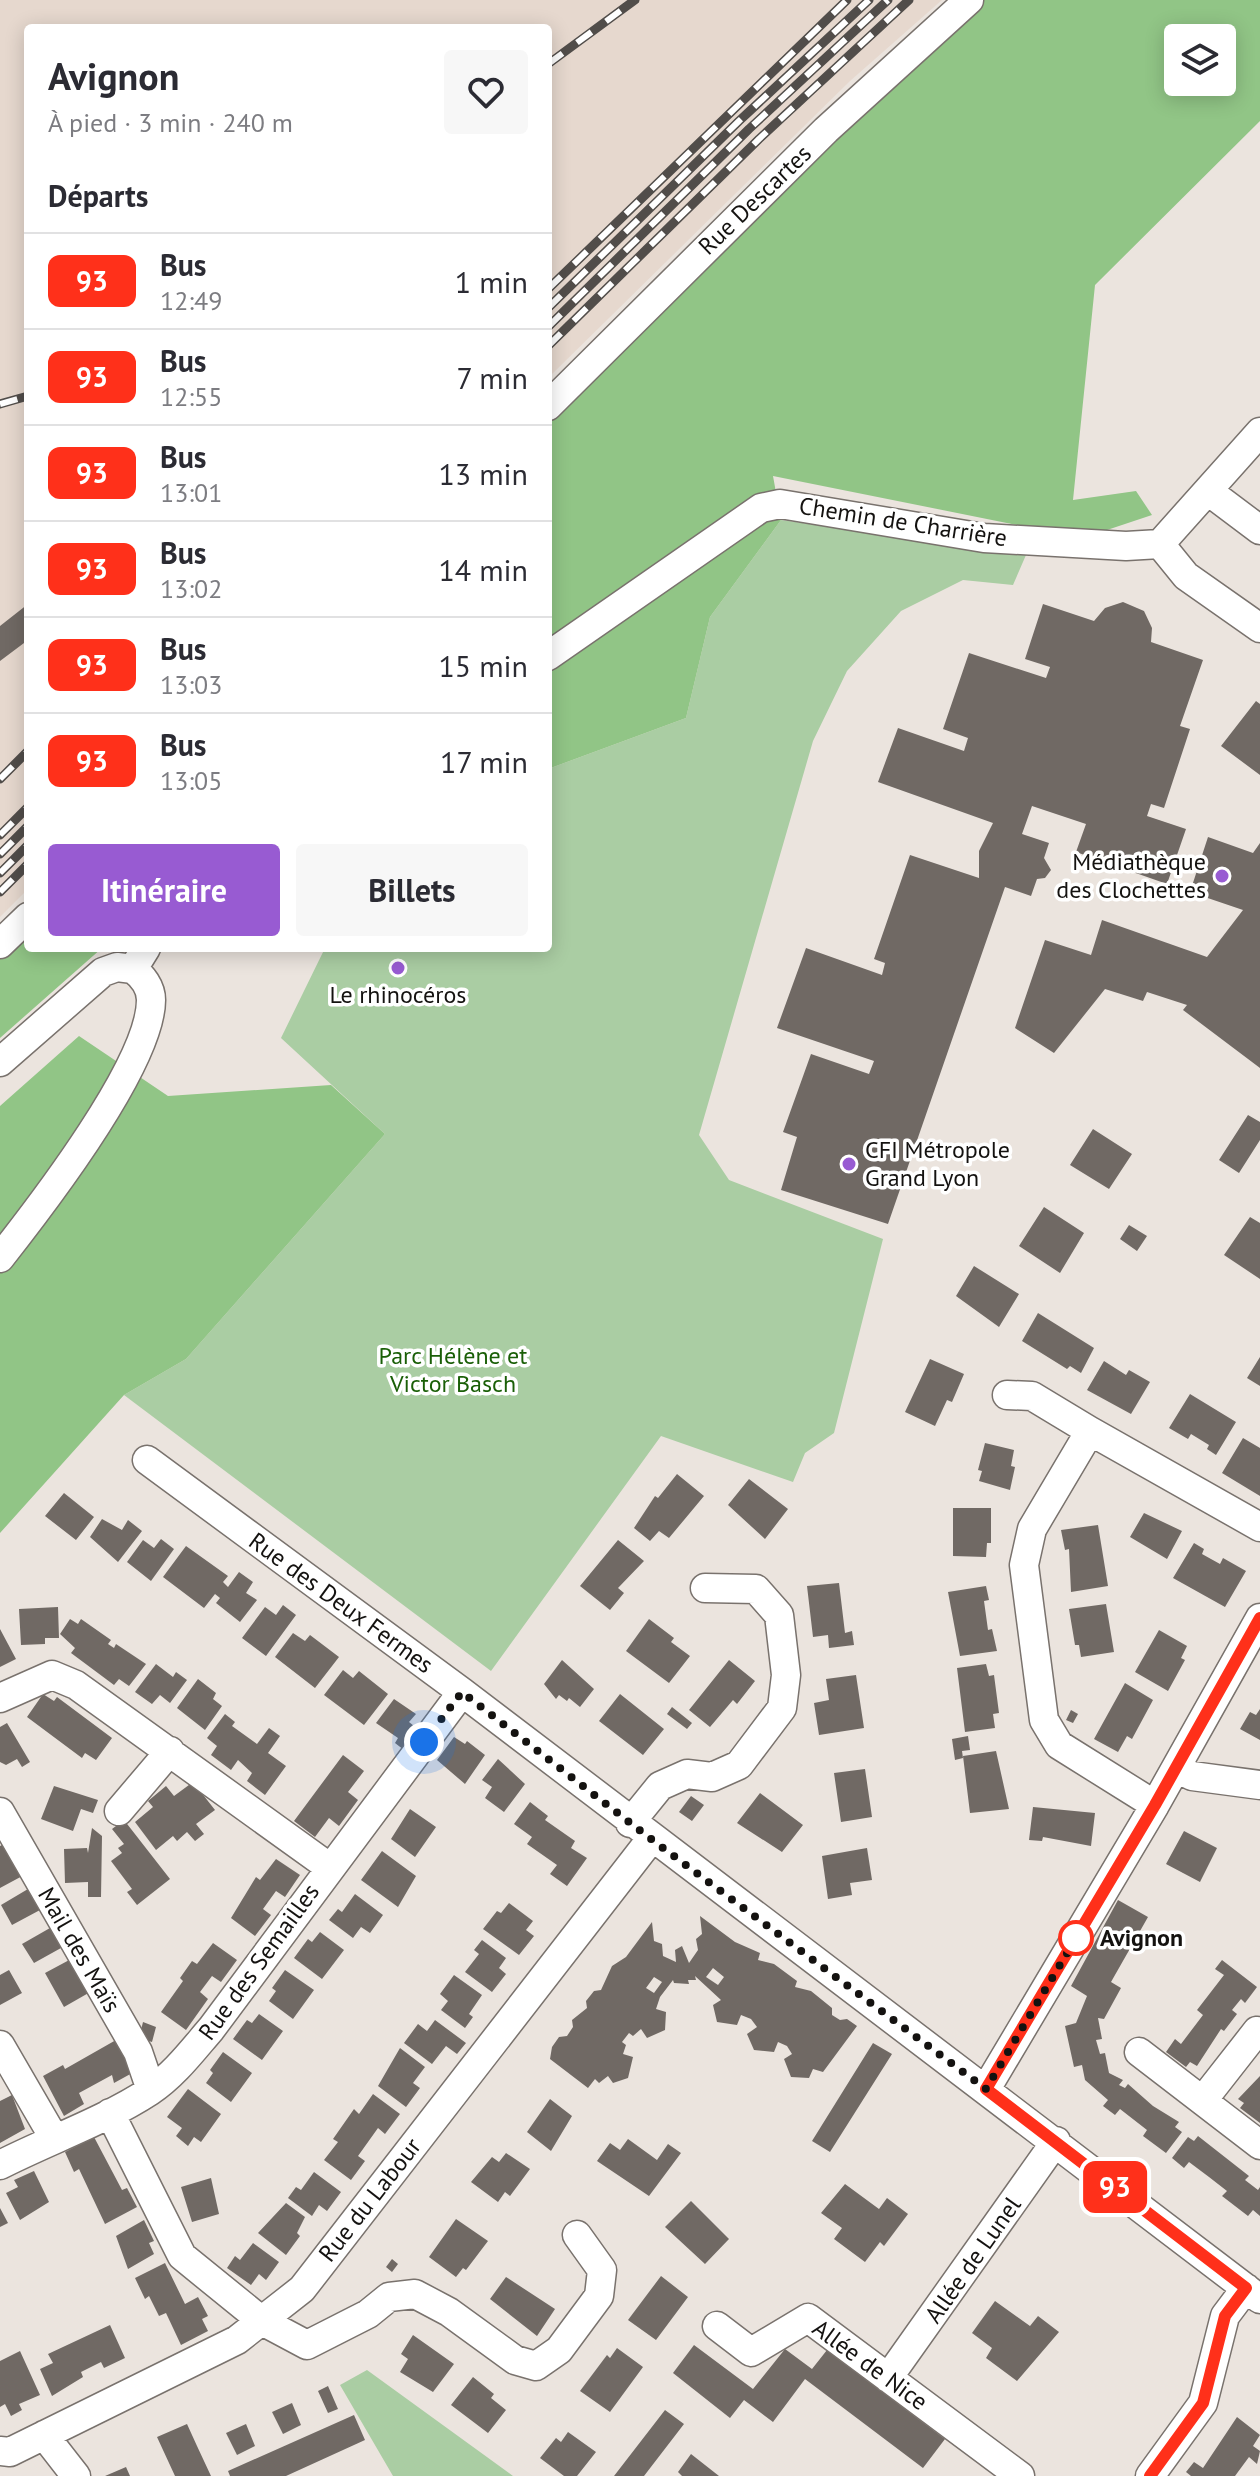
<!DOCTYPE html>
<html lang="fr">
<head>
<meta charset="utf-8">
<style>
	body { margin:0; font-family:"PT Sans",sans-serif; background:#f7f7f7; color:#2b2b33; height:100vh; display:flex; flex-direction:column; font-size:30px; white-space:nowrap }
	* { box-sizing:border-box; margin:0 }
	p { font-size:26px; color:#7c7c81 }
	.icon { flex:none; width:44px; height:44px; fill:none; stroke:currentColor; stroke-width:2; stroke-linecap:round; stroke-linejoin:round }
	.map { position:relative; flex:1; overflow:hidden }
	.details { position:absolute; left:24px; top:24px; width:528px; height:928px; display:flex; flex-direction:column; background:#fff; border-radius:8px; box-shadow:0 4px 20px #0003 }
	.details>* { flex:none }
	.badge { padding:0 16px; border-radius:12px; font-size:28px; line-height:52px }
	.controls { position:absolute; left:1164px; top:24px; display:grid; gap:16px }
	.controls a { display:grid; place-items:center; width:72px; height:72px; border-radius:8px; background:#fff; box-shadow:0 4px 20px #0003; font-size:40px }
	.you { position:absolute; width:40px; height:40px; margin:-20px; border:6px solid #fff; border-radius:50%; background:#1a73e8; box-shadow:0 0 0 12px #1a73e833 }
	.map>.badge { position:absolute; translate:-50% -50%; box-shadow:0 0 0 4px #fff }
	h2 { padding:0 24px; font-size:30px; line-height:72px }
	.round { display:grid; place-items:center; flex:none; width:84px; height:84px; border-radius:8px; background:#f7f7f7 }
	.headline { display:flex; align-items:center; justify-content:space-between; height:136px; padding:0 24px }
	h1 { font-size:38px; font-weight:700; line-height:60px }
	.action { display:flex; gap:16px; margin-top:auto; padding:16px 24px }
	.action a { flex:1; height:92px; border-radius:8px; background:#985bd2; color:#fff; font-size:32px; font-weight:700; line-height:92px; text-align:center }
	.action a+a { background:#f7f7f7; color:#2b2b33 }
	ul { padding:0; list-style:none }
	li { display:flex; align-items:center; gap:24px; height:96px; padding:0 24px; border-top:2px solid #e1e1e2 }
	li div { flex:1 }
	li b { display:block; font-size:30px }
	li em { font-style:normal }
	li .badge { min-width:88px; font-weight:700; text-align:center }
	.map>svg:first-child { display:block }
	.built { fill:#e6d8ce }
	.green { fill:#aacda3 }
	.forest { fill:#91c586; fill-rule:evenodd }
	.building { fill:#706964; fill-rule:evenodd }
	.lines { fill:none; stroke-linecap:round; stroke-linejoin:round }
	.minor-casing { stroke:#79726d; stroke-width:31 }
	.minor { stroke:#fff; stroke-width:28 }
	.rail-casing { stroke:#514d4a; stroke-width:9 }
	.rail { stroke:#fff; stroke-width:6; stroke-dasharray:18; stroke-linecap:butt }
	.line-casing { stroke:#fff; stroke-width:18 }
	.line { stroke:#ff301a; stroke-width:12 }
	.walk { stroke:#141210; stroke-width:8; stroke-dasharray:0 14.4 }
	.poi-dot { fill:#985bd2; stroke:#fff; stroke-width:3 }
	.stop-dot { fill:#fff; stroke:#ff301a; stroke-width:4 }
	.labels { text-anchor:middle; stroke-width:7; stroke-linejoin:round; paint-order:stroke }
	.street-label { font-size:24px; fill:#141210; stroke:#fff }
	.poi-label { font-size:24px; fill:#141210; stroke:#fff; text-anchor:end }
	.park-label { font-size:24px; fill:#1a5f07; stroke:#fff }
	.stop-label { font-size:24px; font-weight:bold; fill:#141210; stroke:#fff; text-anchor:start }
</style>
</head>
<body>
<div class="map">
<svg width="1260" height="2476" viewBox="0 0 1260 2476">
	<rect width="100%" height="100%" fill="#ebe4de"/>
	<path class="built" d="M0 0H942L850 81 548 378V28H28V889L0 917Z"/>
	<path class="green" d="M781 520 1026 555 1013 585 963 580 901 611 847 671 813 741 699 1135 729 1180 883 1239 834 1433 805 1453 793 1482 661 1436 491 1671 124 1395 186 1359 385 1134 281 1038 325 948H548V769L686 718 710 617Z
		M367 2370 513 2476H393L340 2385Z"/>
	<path class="forest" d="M984 0H1260V121L1095 285 1073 500 1136 491 1152 515 1092 535 1037 529 773 476 781 520 710 617 686 718 548 769V421L780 187ZM1178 38H1222V82H1178Z
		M28 931V948H102L0 1038V959Z
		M79 1036 168 1096 331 1085 385 1134 186 1359 124 1395 0 1533V1106Z"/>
	<path class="building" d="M1123 602 1144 611 1152 628 1151 642 1203 660 1180 726 1190 729 1164 808 1151 804 1147 816 1186 829 1167 884 1076 852 1086 824 1032 806 1022 834 1049 843 1044 858 1051 870 1045 878 1037 879 1031 896 1005 887 888 1224 781 1190 797 1137 783 1132 811 1054 869 1074 874 1061 777 1028 806 948 882 975 885 963 874 959 910 855 979 878V851L993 823 878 782 898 728 964 751 968 738 943 729 969 653 1046 678 1050 667 1025 659 1043 604 1094 621 1105 608Z
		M28 604V640L0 661V626Z
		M1256 701 1260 704V775L1221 746Z
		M1208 837 1253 853 1260 843V1068L1183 1010 1187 1005 1147 992 1143 1001 1105 989 1054 1053 1015 1028 1045 940 1091 955 1102 920 1207 957 1243 910 1190 892Z
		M1248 1115 1260 1122V1140L1239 1173 1219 1160Z
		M1093 1129 1132 1154 1109 1189 1070 1165Z
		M1044 1207 1084 1233 1060 1273 1019 1246Z
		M1250 1217 1260 1223V1279L1224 1255Z
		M1129 1225 1147 1236 1137 1251 1120 1239Z
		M974 1266 1019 1294 999 1327 956 1296Z
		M1038 1313 1094 1348 1081 1373 1070 1366 1067 1369 1022 1341Z
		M1260 1357V1386L1247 1378Z
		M930 1359 964 1374 952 1402 947 1400 935 1426 905 1412Z
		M1104 1361 1126 1375 1129 1370 1150 1382 1131 1414 1087 1390Z
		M1190 1394 1236 1422 1216 1455 1207 1449 1209 1445 1191 1434 1188 1439 1169 1428Z
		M1243 1438 1260 1448V1496L1222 1473Z
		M985 1443 1014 1450 1011 1466 1015 1467 1010 1490 979 1481 982 1471 978 1470Z
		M677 1474 704 1496 669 1538 659 1531 650 1541 634 1528 655 1496 658 1498Z
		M749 1479 788 1509 765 1539 728 1505Z
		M64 1493 94 1517 76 1540 45 1516Z
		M953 1508H991V1543H987L986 1557 953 1556Z
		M1144 1513 1182 1531 1167 1559 1130 1537Z
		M102 1519 122 1530 128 1520 142 1531 118 1562 90 1537Z
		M1098 1525 1108 1586 1071 1592 1069 1549 1065 1550 1061 1530Z
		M161 1539 174 1549 151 1581 127 1562 143 1540 154 1548Z
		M618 1540 644 1561 618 1588 624 1593 610 1610 580 1586Z
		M1194 1543 1204 1549 1202 1554 1220 1564 1223 1558 1246 1571 1225 1607 1173 1578Z
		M186 1546 228 1576 223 1582 228 1587 239 1572 253 1582 246 1593 257 1600 240 1622 216 1603 220 1598 215 1594 204 1608 163 1577Z
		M839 1583 845 1633 852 1631 854 1645 829 1648 828 1635 813 1637 807 1586Z
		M986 1586 989 1600 984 1601 988 1630 992 1629 997 1651 960 1656 948 1592Z
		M1106 1604 1114 1652 1081 1657 1079 1645H1075L1069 1609Z
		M283 1605 296 1615 266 1656 242 1638 265 1607 276 1615Z
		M58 1607 59 1638H45V1644L21 1645 19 1609Z
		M70 1619 78 1624 81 1619 111 1640 108 1644 114 1648 116 1644 146 1664 129 1686 119 1679 114 1685 71 1653 75 1648 60 1634Z
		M649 1619 674 1638 671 1642 690 1656 669 1683 626 1651Z
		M0 1629 16 1659 0 1667Z
		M1159 1630 1187 1646 1181 1658 1185 1660 1168 1691 1135 1672Z
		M293 1633 305 1641 310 1635 339 1657 315 1688 275 1657Z
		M562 1660 594 1689 580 1707 569 1698 567 1701 559 1695 556 1699 544 1684Z
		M729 1660 755 1681 737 1704 733 1700 710 1727 689 1710Z
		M156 1664 173 1677 176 1672 187 1680 170 1703 160 1695 152 1704 135 1692Z
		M986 1664 989 1676 994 1675 999 1713 993 1714 995 1728 965 1732 957 1668Z
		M343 1670 353 1678 359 1671 388 1694 364 1725 324 1695Z
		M856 1675 864 1728 819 1735 814 1703 829 1700 826 1679Z
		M198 1679 216 1693 213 1699 222 1706 205 1730 177 1708Z
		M1125 1683 1153 1700 1132 1739 1127 1736 1118 1752 1094 1739Z
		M43 1694 54 1701 57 1697 112 1738 96 1760 85 1753 82 1758 27 1717Z
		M620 1694 664 1729 643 1755 599 1721Z
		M394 1699 416 1714 409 1722 419 1730 404 1750 395 1743 398 1738 376 1723Z
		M672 1707 692 1723 687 1729 667 1714Z
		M1260 1709V1740L1240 1729 1250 1712 1256 1715Z
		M1071 1710 1078 1714 1073 1723 1066 1720Z
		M225 1714 235 1722 232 1726 257 1744 269 1728 280 1736 268 1753 286 1766 265 1795 247 1781 252 1773 238 1760 231 1770 211 1755 217 1746 207 1738Z
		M7 1723 30 1762 22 1767 17 1759 6 1765 0 1762V1727Z
		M968 1736 970 1750 962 1751 963 1758 955 1760 952 1739Z
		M454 1737 465 1744 467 1741 485 1755 465 1784 437 1760Z
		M996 1751 1009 1809 970 1813 963 1756Z
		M343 1755 364 1771 348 1792 358 1800 339 1826 329 1818 315 1837 294 1821Z
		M498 1759 525 1784 504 1812 485 1798 492 1787 482 1780Z
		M865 1769 872 1817 841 1822 834 1773Z
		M193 1782 215 1810 196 1824 204 1834 195 1841 187 1832 177 1841 173 1836 156 1850 135 1822 153 1807 148 1801 166 1786 174 1796Z
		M54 1786 98 1800 93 1813 81 1809 73 1831 41 1819Z
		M760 1793 803 1825 782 1852 737 1823Z
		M691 1796 704 1805 692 1821 679 1812Z
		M530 1802 548 1816 545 1820 575 1841 571 1848 587 1858 567 1886 550 1874 557 1865 527 1844 532 1837 514 1824Z
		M1033 1807 1095 1813 1091 1846 1043 1837 1042 1841 1029 1840Z
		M410 1809 436 1827 415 1857 391 1839Z
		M124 1820 170 1879 137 1905 127 1892 132 1889 111 1861 122 1853 118 1848 124 1844 112 1829Z
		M92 1828 102 1836 101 1897H88V1882L65 1883 64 1849 87 1848 88 1853Z
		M1184 1831 1217 1848 1200 1882 1166 1864Z
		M8 1842 26 1874 0 1888V1846Z
		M867 1848 872 1880 850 1883 852 1895 828 1899 822 1856Z
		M382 1851 416 1876 398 1907 361 1880Z
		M276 1859 300 1875 285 1897 276 1891 263 1909 271 1915 255 1936 231 1918 256 1877 260 1880Z
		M28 1889 40 1910 12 1925 1 1905Z
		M355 1894 383 1915 370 1933 361 1927 353 1938 329 1920 338 1909 342 1912Z
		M1118 1900 1148 1917 1111 1982 1121 1988 1104 2019 1098 2018 1102 2039 1096 2040 1100 2054 1105 2053 1109 2073 1123 2080 1119 2085 1125 2088 1128 2084 1153 2106 1179 2122 1175 2127 1182 2132 1166 2153 1143 2136 1147 2130 1120 2109 1115 2115 1103 2106 1108 2100 1085 2080 1082 2065 1074 2067 1065 2026 1076 2023 1087 1996 1071 1986Z
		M509 1903 533 1921 526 1930 534 1936 519 1955 483 1929 497 1911 501 1913Z
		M700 1916 735 1942 760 1953 758 1960 774 1964 797 1981 795 1987 811 1991 832 2008V2015L840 2020 847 2019 857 2026 823 2072 813 2069 809 2078 791 2077 784 2059 792 2054 787 2046 778 2042 774 2052 754 2050 747 2034 757 2027 751 2019 741 2015 737 2025 717 2022 713 2005 721 2000 695 1976 696 1980H688L689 1984 674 1983 673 1980 660 1997 656 2009 666 2012 665 2030 647 2038 641 2029 633 2036 629 2033 622 2042 626 2045 623 2054 633 2057 628 2078 613 2083 608 2076 599 2083 595 2079 588 2088 550 2059 552 2047 559 2037 567 2036 573 2027 572 2020 587 2008 586 2001 594 1991 601 1990 612 1966 626 1957 652 1922 654 1941 662 1944 663 1956 676 1962 675 1950 682 1946 689 1963 698 1950 696 1939 702 1934ZM713 1968 724 1977 718 1985 706 1977ZM654 1977 662 1982 654 1993 646 1988Z
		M50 1928 61 1948 34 1963 22 1944Z
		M320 1932 344 1950 322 1979 294 1958 308 1939 312 1942Z
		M482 1940 506 1958 499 1968 506 1974 492 1992 465 1972 479 1954 474 1950Z
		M213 1943 237 1960 221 1982 212 1976 200 1992 208 1999 186 2030 161 2012 183 1981 180 1978 192 1961 197 1964Z
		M73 1958 92 1991 64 2007 45 1973Z
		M1222 1960 1257 1987 1245 2003 1241 1999 1232 2010 1237 2014 1224 2031 1221 2029 1197 2066 1190 2062 1186 2067 1166 2052 1175 2039 1181 2044 1203 2015 1197 2010 1224 1975 1215 1969Z
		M9 1970 22 1993 0 2005V1975Z
		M285 1970 314 1990 293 2019 269 2001 276 1991 272 1988Z
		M454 1975 482 1995 469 2014 473 2017 465 2028 441 2010 448 2001 440 1994Z
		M259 2014 283 2031 262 2060 233 2039 247 2020 252 2023Z
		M435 2020 466 2043 457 2054 446 2046 432 2064 404 2043 418 2024 427 2031Z
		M143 2022 156 2027 152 2042 139 2038Z
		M116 2040 134 2072 114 2083 112 2075 79 2093 84 2104 64 2116 43 2076 63 2065 65 2069Z
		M873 2043 892 2054 830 2152 812 2141Z
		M400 2048 425 2067 413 2083 420 2088 406 2107 378 2086Z
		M223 2052 252 2073 231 2102 206 2083 213 2073 210 2070Z
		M1260 2076V2123L1240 2108 1244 2103 1238 2099Z
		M188 2089 221 2114 201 2142 194 2137 188 2146 176 2136 182 2128 167 2117Z
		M373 2094 400 2114 385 2134 378 2128 358 2156 365 2161 351 2180 324 2160 338 2142 333 2139 354 2109 359 2114Z
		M12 2095 25 2129 0 2143V2101Z
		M550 2099 572 2116 551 2151 527 2132Z
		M1198 2136 1249 2176 1245 2180 1258 2190 1260 2187V2216L1253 2210 1248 2216 1222 2196 1227 2191 1209 2177 1189 2162 1184 2168 1172 2158 1188 2137 1194 2141Z
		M94 2137 122 2190 127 2188 137 2207 105 2224 79 2169 74 2172 65 2152Z
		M628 2139 657 2160 668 2144 681 2153 649 2196 597 2161 610 2143 620 2150Z
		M506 2153 530 2169 510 2196 505 2192 498 2202 471 2182 492 2157 499 2162Z
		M34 2171 49 2202 20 2220 6 2193 18 2187 14 2180Z
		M314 2172 341 2192 327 2211 319 2205 312 2216 288 2198 296 2187 301 2190Z
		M211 2178 219 2214 192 2222 181 2187Z
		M845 2184 879 2209 887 2198 908 2214 884 2246 880 2242 865 2262 834 2239 842 2228 821 2213Z
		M691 2201 729 2239 705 2264 665 2227Z
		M286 2203 305 2217 297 2233 300 2236 286 2255 258 2233Z
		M0 2208 8 2223 0 2227Z
		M456 2219 488 2241 466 2270 463 2268 456 2277 429 2257Z
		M144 2220 154 2241 149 2243 154 2254 128 2269 116 2236Z
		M253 2243 279 2262 266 2280 259 2274 251 2285 227 2268 235 2256 240 2260Z
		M392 2259 398 2264 392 2272 386 2267Z
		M165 2263 185 2304 198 2297 208 2316 202 2319 208 2331 181 2345 166 2313 159 2316 149 2296 145 2299 135 2278Z
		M661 2276 688 2297 656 2340 628 2320Z
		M506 2277 555 2309 537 2336 490 2299Z
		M995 2301 1030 2326 1038 2316 1059 2332 1017 2381 986 2358 992 2348 972 2333Z
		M110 2325 125 2358 104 2368 101 2362 81 2372 83 2377 52 2396 40 2369 53 2363 48 2354Z
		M413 2335 454 2364 433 2392 400 2372 408 2359 401 2354Z
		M694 2345 753 2389 785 2349 812 2369 827 2350 945 2439 923 2468 805 2379 773 2422 744 2400 730 2418 673 2373Z
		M617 2348 643 2367 610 2412 580 2391 607 2355 610 2358Z
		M20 2351 40 2395 19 2404 22 2410 11 2416 5 2404 0 2407V2361Z
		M473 2377 494 2394 491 2398 506 2410 488 2433 451 2405Z
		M328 2386 338 2409 328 2413 318 2391Z
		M292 2403 301 2425 283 2434 272 2412Z
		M665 2410 684 2424 644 2476H614Z
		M354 2415 365 2440 286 2476H230L228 2471Z
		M1237 2417 1260 2435 1253 2446 1260 2451 1257 2464 1249 2457 1235 2476H1191L1186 2472 1194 2462 1203 2468Z
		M187 2424 197 2446 211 2476H175L157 2437Z
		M246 2424 255 2446 237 2455 226 2433Z
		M568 2432 596 2452 577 2476H564L540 2458 556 2438 561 2442Z
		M691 2454 719 2476H682L678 2472Z
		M126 2467 130 2476H105Z"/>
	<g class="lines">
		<defs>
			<path id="minor" d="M548 406 826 130 969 0
				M1208 491 1260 530
				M1160 544 1260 432
				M1160 544 1186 576 1260 628
				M548 656 761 508 780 504 984 538 1126 546 1160 544
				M0 944 28 917
				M133 969 146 948
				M0 1062 103 972 117 967 133 969
				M0 1258C41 1206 151 1064 151 1000 151 987 142 976 133 969
				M1007 1395 1032 1396 1090 1431
				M147 1460 462 1692 1260 2299
				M0 1698 52 1675 76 1685 329 1867
				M1176 1768 1192 1776 1260 1785
				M1155 1805 1059 1745 1044 1720 1024 1565 1032 1529 1090 1431 1260 1527
				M119 1811 170 1751
				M0 1812 138 2052 151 2090
				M630 1823 660 1786 687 1774 712 1777 739 1765 782 1708 786 1675 779 1615 756 1589 705 1588
				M0 2045 54 2138
				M1139 2052 1260 2145
				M986 2089 1155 1805 1260 1618
				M1203 2100 1257 2031
				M110 2113 182 2256 262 2321 307 2345 368 2314 389 2297 415 2294 449 2312 515 2360 536 2366 559 2350 599 2296 602 2270 577 2235
				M0 2165C49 2140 104 2121 150 2091 174 2075 192 2051 211 2029L462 1692
				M717 2326 751 2352 808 2318 1020 2476
				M888 2378 1056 2141
				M44 2435 76 2476
				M0 2451 10 2452 237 2340 302 2289 651 1839
				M1150 2476 1203 2403 1225 2316 1246 2288"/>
		</defs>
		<use href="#minor" class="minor-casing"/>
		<use href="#minor" class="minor"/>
		<defs>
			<path id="rail" d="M548 64 635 0
				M548 289 847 0
				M548 308 739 121 869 0
				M548 327 749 129 888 0
				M548 346 759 139 909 0
				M0 404 28 396
				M0 779 28 751
				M0 835 28 807
				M0 854 28 826
				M0 873 28 845
				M0 892 28 864"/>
		</defs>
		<use href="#rail" class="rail-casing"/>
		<use href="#rail" class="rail"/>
	</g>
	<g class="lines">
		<defs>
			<path id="line" d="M1150 2476 1203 2403 1225 2316 1246 2288 986 2089 1155 1805 1260 1618"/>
		</defs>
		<use href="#line" class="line-casing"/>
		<use href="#line" class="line"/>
		<path class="walk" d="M424 1742 462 1692 651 1839 986 2089 1076 1938"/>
	</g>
	<g class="poi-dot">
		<circle cx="1222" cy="876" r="8"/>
		<circle cx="398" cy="968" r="8"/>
		<circle cx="849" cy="1164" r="8"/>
	</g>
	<circle class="stop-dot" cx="1076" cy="1938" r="16"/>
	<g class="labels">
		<g class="street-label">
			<text transform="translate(755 200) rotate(-44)" y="8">Rue Descartes</text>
			<text transform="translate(903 522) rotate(9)" y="8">Chemin de Charrière</text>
			<text transform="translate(341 1603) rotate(36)" y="8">Rue des Deux Fermes</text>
			<text transform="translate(79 1950) rotate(60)" y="8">Mail des Maïs</text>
			<text transform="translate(259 1962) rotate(-54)" y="8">Rue des Semailles</text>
			<text transform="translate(370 2200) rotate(-52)" y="8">Rue du Labour</text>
			<text transform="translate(973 2260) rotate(-55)" y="8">Allée de Lunel</text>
			<text transform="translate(870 2365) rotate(36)" y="8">Allée de Nice</text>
		</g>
		<g class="poi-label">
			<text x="1206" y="870">Médiathèque<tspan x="1206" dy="28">des Clochettes</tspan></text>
			<text x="398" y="1003" text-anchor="middle">Le rhinocéros</text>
			<text x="865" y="1158" text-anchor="start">CFI Métropole<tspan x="865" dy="28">Grand Lyon</tspan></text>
		</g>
		<g class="park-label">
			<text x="453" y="1364">Parc Hélène et<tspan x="453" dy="28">Victor Basch</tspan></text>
		</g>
		<g class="stop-label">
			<text x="1100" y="1946">Avignon</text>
		</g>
	</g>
</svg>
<div class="controls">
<a><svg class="icon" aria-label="layers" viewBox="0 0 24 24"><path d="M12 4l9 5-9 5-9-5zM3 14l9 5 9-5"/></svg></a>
</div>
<div class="you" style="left:424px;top:1742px"></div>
<b class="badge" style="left:1115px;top:2187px;background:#ff301a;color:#fff">93</b>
<section class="details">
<div class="headline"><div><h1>Avignon</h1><p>À pied · 3 min · 240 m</p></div><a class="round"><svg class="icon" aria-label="heart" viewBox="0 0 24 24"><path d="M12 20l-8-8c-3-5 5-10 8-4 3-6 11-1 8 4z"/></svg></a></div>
<h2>Départs</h2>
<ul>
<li><span class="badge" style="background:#ff301a;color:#fff">93</span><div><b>Bus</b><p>12:49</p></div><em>1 min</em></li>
<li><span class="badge" style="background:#ff301a;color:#fff">93</span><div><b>Bus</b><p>12:55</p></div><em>7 min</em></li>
<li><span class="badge" style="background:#ff301a;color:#fff">93</span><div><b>Bus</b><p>13:01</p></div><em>13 min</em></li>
<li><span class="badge" style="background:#ff301a;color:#fff">93</span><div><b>Bus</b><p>13:02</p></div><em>14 min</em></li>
<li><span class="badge" style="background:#ff301a;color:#fff">93</span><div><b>Bus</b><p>13:03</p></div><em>15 min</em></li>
<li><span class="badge" style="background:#ff301a;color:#fff">93</span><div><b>Bus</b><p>13:05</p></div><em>17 min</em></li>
</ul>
<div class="action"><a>Itinéraire</a><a>Billets</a></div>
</section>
</div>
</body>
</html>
